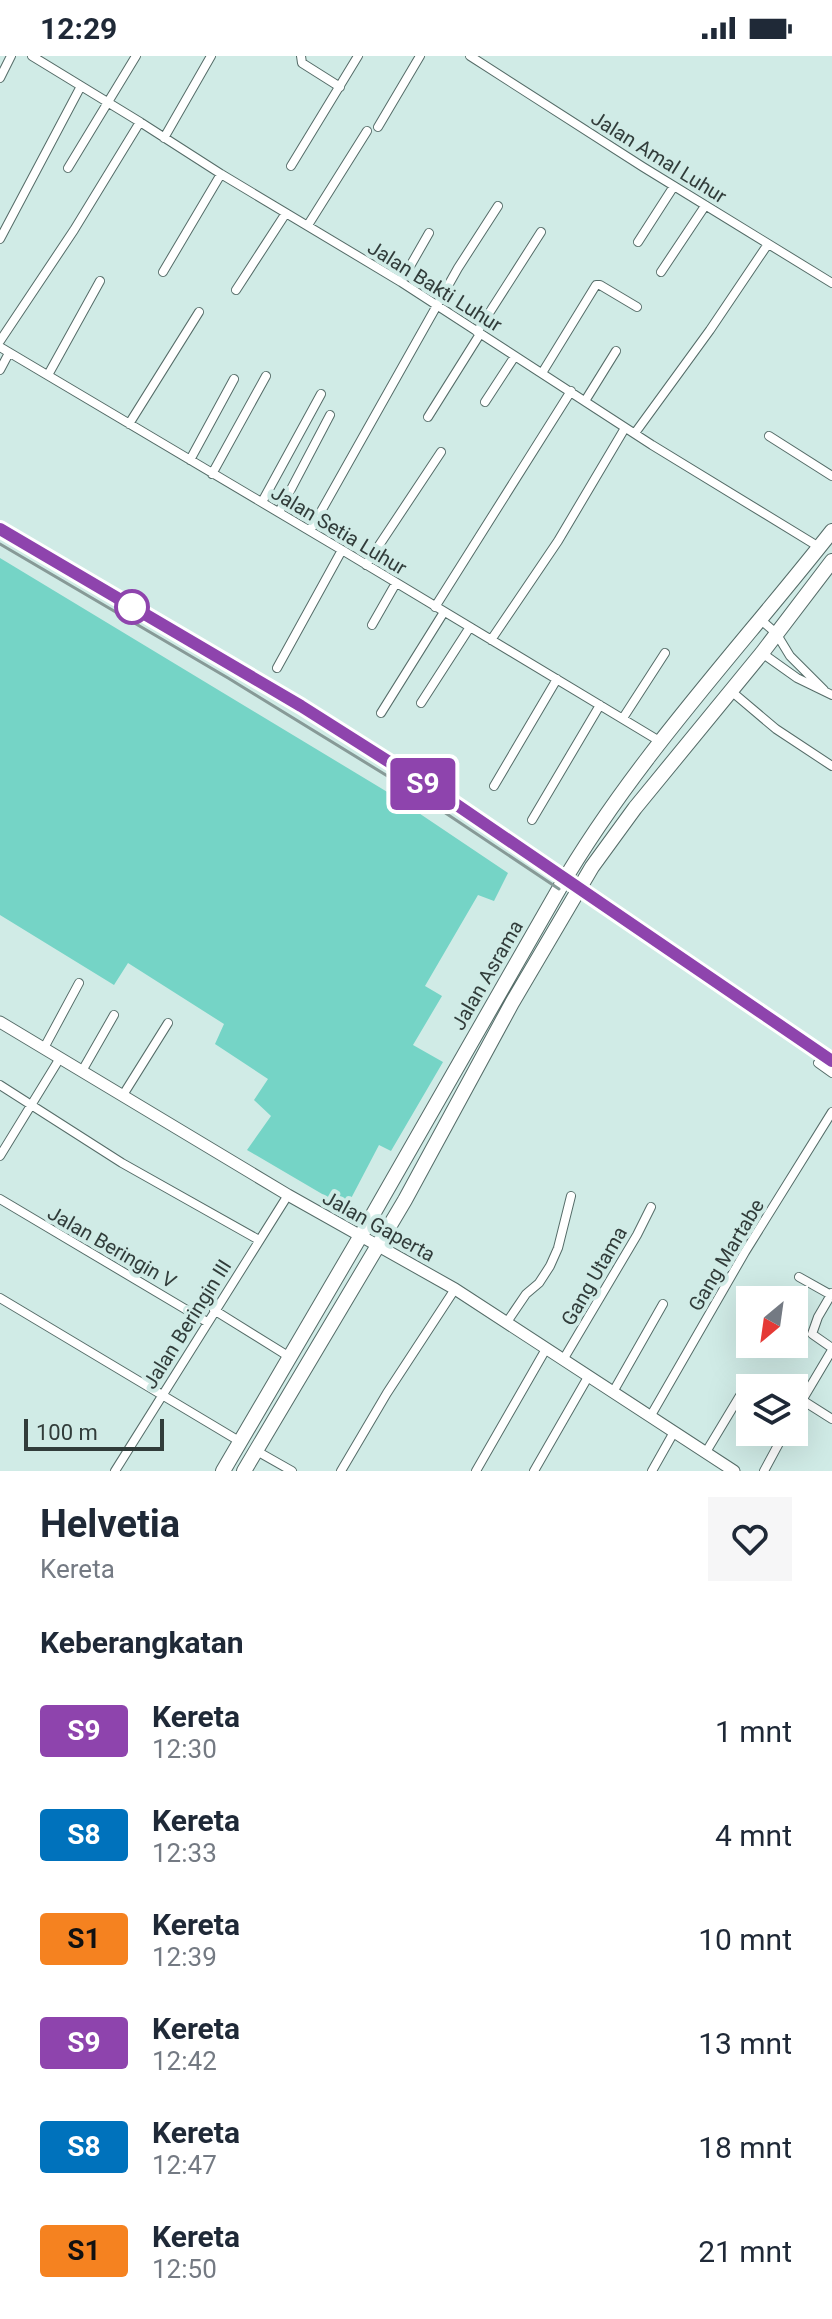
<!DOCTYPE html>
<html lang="id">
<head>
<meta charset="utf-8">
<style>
	body { margin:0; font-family:Roboto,sans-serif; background:#f6f6f7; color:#1f2937; height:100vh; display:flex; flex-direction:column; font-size:30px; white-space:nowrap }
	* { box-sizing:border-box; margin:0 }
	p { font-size:26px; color:#747a83 }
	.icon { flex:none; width:44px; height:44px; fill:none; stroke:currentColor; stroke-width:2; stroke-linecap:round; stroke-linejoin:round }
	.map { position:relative; height:1415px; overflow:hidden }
	.panel { display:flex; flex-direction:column; background:#fff; flex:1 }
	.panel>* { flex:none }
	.badge { padding:0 16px; border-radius:6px; font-size:28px; line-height:52px }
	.needle { width:52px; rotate:209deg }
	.tools { position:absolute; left:736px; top:1230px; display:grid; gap:16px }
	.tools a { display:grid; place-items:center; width:72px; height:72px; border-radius:0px; background:#fff; box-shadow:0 8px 32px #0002; font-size:40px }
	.scale { position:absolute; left:24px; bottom:20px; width:140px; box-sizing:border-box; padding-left:8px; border:4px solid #313c3a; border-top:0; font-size:22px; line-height:28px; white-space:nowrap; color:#313c3a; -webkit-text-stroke:6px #d0ebe6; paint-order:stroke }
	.map>.badge { position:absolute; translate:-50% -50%; box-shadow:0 0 0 4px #fff }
	h2 { padding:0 40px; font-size:30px; line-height:72px }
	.round { display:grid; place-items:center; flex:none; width:84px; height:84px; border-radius:0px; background:#f6f6f7 }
	.overview { display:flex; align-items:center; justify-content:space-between; height:136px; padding:0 40px }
	h1 { font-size:38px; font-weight:700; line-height:60px }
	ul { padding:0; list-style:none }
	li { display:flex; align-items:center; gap:24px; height:104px; padding:0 40px }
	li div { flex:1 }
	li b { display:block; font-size:30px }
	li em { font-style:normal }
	li .badge { min-width:88px; font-weight:700; text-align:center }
	.status { display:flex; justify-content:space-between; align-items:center; height:56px; padding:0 40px; background:#fff; direction:ltr }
	.status svg { height:22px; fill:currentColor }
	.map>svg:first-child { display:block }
	.green { fill:#75d4c6 }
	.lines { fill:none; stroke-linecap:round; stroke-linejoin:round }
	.street-casing { stroke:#556c68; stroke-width:10 }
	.secondary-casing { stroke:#556c68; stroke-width:13 }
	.highway-casing { stroke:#556c68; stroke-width:16 }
	.street { stroke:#fff; stroke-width:8 }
	.secondary { stroke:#fff; stroke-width:11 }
	.highway { stroke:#fff; stroke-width:14 }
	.rail { stroke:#879a97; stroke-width:3 }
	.line-casing { stroke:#fff; stroke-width:18 }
	.line { stroke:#8e44ad; stroke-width:12 }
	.stop-dot { fill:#fff; stroke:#8e44ad; stroke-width:4 }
	.labels { text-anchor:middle; stroke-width:8; stroke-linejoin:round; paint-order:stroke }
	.street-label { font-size:20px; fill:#313c3a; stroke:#d0ebe6 }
</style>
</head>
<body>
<div class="status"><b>12:29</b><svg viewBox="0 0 49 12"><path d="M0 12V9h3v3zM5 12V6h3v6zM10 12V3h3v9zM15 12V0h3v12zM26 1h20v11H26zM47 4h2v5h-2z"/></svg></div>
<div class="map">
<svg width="832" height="1415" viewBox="0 0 832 1415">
	<rect width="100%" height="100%" fill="#d0ebe6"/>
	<path class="green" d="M0 502 389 737 508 817 494 845 478 839 425 930 442 940 413 989 443 1006 391 1095 379 1089 346 1152 247 1094 271 1060 254 1044 268 1023 215 988 224 968 128 907 114 929 0 859Z"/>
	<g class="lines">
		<defs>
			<path id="street" d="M32 0 140 66 221 118 401 226 652 389 819 491
				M301 0 302 7 340 31
				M470 0 643 111 832 227
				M0 22 11 0
				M378 71 420 0
				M164 82 211 0
				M291 110 358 0
				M68 112 136 0
				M308 169 367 75
				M0 183 81 30
				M638 186 674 130
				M163 216 221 118
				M661 216 705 150
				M401 226 429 177
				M236 234 286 157
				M477 276 541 176
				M0 285 74 174 140 66
				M0 291 342 494 661 686
				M0 314 9 297
				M542 317 596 229H600L637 251
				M48 319 100 225
				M585 345 616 295
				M485 346 515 300
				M428 361 480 278
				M129 368 199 256
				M635 377 710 274 768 188
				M769 380 832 420
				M190 404 234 323
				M212 418 266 320
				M262 446 321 338
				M279 456 330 359
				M310 475 458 212 498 150
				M366 509 441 396
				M435 551 571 335
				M761 564 776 577 790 600 824 634
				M372 569 396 527
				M491 584 558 485 625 372
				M762 597 797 622 832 639
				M277 612 342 494
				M731 635 776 673 832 710
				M421 647 470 571
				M381 657 444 556
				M623 662 665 597
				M494 730 557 623
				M532 764 600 649
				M44 992 79 927
				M818 1007 832 1017
				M82 1015 114 959
				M0 1029 122 1107 259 1184
				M123 1039 168 967
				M0 1100 60 1002
				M0 1143 207 1266
				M799 1221 831 1239
				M832 1237 818 1261 812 1278 832 1292
				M0 1242 239 1385
				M214 1254 288 1300
				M507 1266 526 1238 539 1227 550 1210 558 1192 571 1140
				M563 1304 637 1179 651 1151
				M613 1336 663 1248
				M802 1344 832 1363
				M794 1358 832 1294
				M650 1361 745 1196 832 1056
				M255 1394 292 1415
				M706 1396 750 1323
				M115 1415 288 1139
				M341 1415 387 1337 455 1233
				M476 1415 546 1293
				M534 1415 588 1321
				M652 1415 674 1376
				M764 1415 785 1376"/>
			<path id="secondary" d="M0 966 288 1139 455 1233 734 1415"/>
			<path id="highway" d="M223 1415 360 1181 559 833C634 704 740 592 832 475
				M244 1415 405 1144 512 947 592 811 635 752 762 597 832 505"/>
		</defs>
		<use href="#street" class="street-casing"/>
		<use href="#secondary" class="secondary-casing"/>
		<use href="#highway" class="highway-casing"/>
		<use href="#street" class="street"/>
		<use href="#secondary" class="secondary"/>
		<use href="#highway" class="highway"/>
		<path class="rail" d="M0 473 301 650 454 747 832 1005
			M0 488 228 622 420 740 559 833"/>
	</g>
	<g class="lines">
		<defs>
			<path id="line" d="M0 473 301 650 454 747 832 1005"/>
		</defs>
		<use href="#line" class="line-casing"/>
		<use href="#line" class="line"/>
	</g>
	<circle class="stop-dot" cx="132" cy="551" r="16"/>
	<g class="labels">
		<g class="street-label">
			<text transform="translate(659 101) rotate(32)" y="7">Jalan Amal Luhur</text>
			<text transform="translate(435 230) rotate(32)" y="7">Jalan Bakti Luhur</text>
			<text transform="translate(339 474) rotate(31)" y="7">Jalan Setia Luhur</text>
			<text transform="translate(487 919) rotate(-60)" y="7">Jalan Asrama</text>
			<text transform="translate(379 1170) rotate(29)" y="7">Jalan Gaperta</text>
			<text transform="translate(112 1191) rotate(30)" y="7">Jalan Beringin V</text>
			<text transform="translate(726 1199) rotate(-59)" y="7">Gang Martabe</text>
			<text transform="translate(594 1220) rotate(-60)" y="7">Gang Utama</text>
			<text transform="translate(187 1268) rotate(-58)" y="7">Jalan Beringin III</text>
		</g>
	</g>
</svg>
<div class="tools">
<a><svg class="needle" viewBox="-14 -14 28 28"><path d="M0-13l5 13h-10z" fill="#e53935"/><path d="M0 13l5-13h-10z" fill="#747a83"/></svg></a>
<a><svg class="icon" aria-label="layers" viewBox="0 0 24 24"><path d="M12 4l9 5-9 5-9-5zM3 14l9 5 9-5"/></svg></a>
</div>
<div class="scale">100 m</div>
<b class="badge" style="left:423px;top:728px;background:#8e44ad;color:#fff">S9</b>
</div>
<section class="panel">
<div class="overview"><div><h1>Helvetia</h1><p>Kereta</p></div><a class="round"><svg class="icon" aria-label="heart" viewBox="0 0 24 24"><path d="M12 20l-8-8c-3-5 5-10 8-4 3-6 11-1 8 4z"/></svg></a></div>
<h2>Keberangkatan</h2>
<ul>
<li><span class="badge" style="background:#8e44ad;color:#fff">S9</span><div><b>Kereta</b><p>12:30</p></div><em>1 mnt</em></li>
<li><span class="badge" style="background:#0072bc;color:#fff">S8</span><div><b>Kereta</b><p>12:33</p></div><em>4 mnt</em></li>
<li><span class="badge" style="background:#f58220;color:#111">S1</span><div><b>Kereta</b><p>12:39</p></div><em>10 mnt</em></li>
<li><span class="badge" style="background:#8e44ad;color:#fff">S9</span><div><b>Kereta</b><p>12:42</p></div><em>13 mnt</em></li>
<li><span class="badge" style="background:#0072bc;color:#fff">S8</span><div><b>Kereta</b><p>12:47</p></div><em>18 mnt</em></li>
<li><span class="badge" style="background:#f58220;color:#111">S1</span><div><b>Kereta</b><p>12:50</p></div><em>21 mnt</em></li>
</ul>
</section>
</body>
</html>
